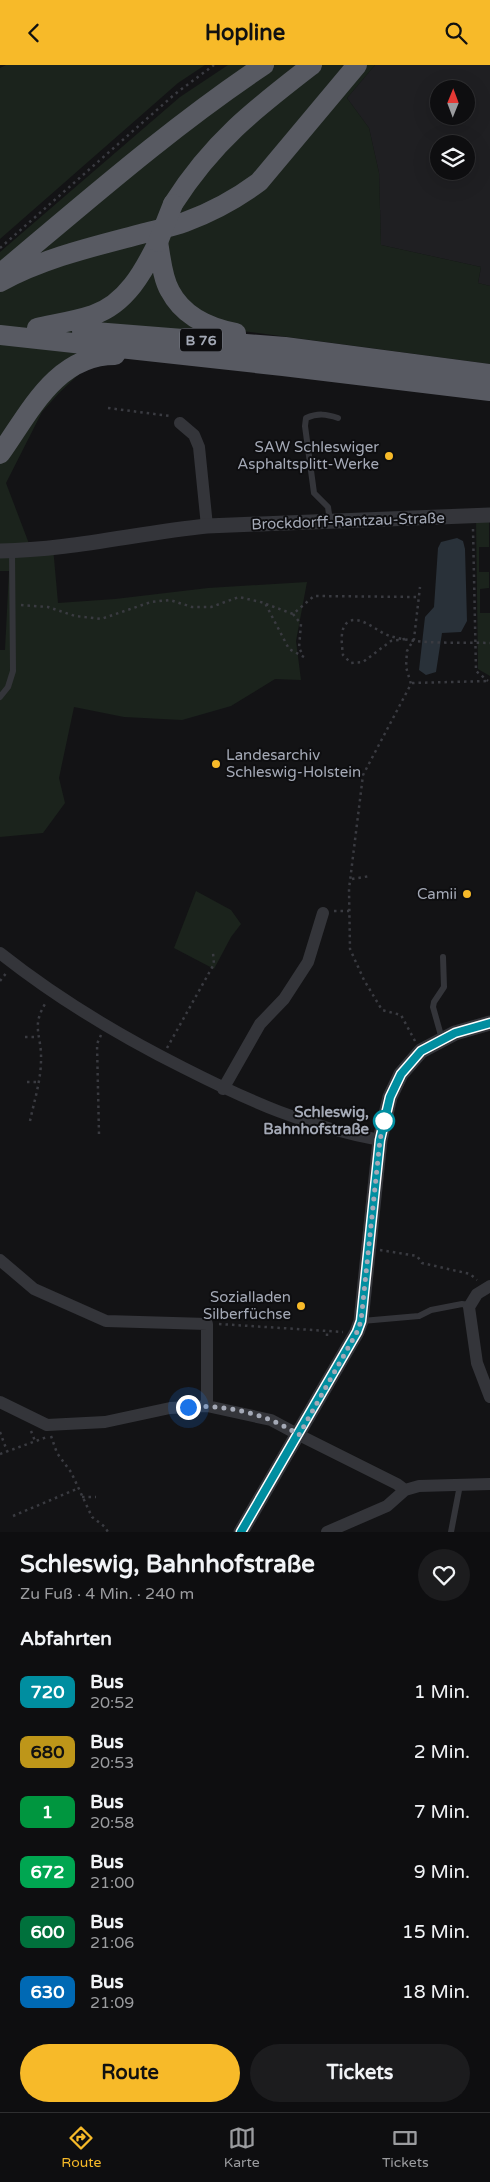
<!DOCTYPE html>
<html lang="de">
<head>
<meta charset="utf-8">
<style>
	body { margin:0; font-family:"Varela Round",sans-serif; background:#1c1c1e; color:#f1f3f6; height:100vh; display:flex; flex-direction:column; font-size:19px; white-space:nowrap }
	* { box-sizing:border-box; margin:0 }
	p { font-size:16px; color:#9b9c9f }
	.icon { flex:none; width:28px; height:28px; fill:none; stroke:currentColor; stroke-width:2; stroke-linecap:round; stroke-linejoin:round }
	.map { position:relative; height:1467px; overflow:hidden }
	.sheet { display:flex; flex-direction:column; background:#0e0e10; flex:1 }
	.sheet>* { flex:none }
	.badge { padding:0 10px; border-radius:8px; font-size:18px; line-height:32px }
	.needle { width:32px; rotate:1deg }
	.controls { position:absolute; left:430px; top:15px; display:grid; gap:10px }
	.controls a { display:grid; place-items:center; width:45px; height:45px; border-radius:50%; background:#0e0e10; box-shadow:0 5px 20px #0002,0 0 0 1px #2e2e30; font-size:25px }
	.you { position:absolute; width:25px; height:25px; margin:-12px; border:4px solid #fff; border-radius:50%; background:#1a73e8; box-shadow:0 0 0 8px #1a73e833 }
	.map>.badge { position:absolute; translate:-50% -50%; box-shadow:0 0 0 2px #fff }
	h2 { padding:0 20px; font-size:19px; line-height:45px }
	.round { display:grid; place-items:center; flex:none; width:52px; height:52px; border-radius:26px; background:#1c1c1e }
	.headline { display:flex; align-items:center; justify-content:space-between; height:85px; padding:0 20px }
	h1 { font-size:24px; font-weight:800; line-height:38px }
	.action { display:flex; gap:10px; margin-top:auto; padding:10px 20px }
	.action a { flex:1; height:58px; border-radius:30px; background:#f7ba29; color:#111; font-size:20px; font-weight:800; line-height:58px; text-align:center }
	.action a+a { background:#1c1c1e; color:#f1f3f6 }
	ul { padding:0; list-style:none }
	li { display:flex; align-items:center; gap:15px; height:60px; padding:0 20px }
	li div { flex:1 }
	li b { display:block; font-size:19px }
	li em { font-style:normal }
	li .badge { min-width:55px; font-weight:700; text-align:center }
	header { display:flex; justify-content:space-between; align-items:center; height:65px; padding:0 20px; background:#f7ba29; color:#111; font-size:22px; font-weight:800 }
	.tabs { display:flex; justify-content:space-around; align-items:center; height:70px; border-top:1px solid #2e2e30; background:#0e0e10; font-size:14px; color:#9b9c9f }
	.tabs a { display:grid; justify-items:center; gap:2px }
	.tabs .selected { color:#f7ba29 }
	.map>svg:first-child { display:block }
	.built { fill:#1f1f22; fill-rule:evenodd }
	.green { fill:#1b231c }
	.water { fill:#293139 }
	.lines { fill:none; stroke-linecap:round; stroke-linejoin:round }
	.path { stroke:#3a3b41; stroke-width:2.5; stroke-dasharray:2.5 4; stroke-linecap:butt }
	.service { stroke:#34353a; stroke-width:6 }
	.minor { stroke:#34353a; stroke-width:12 }
	.tertiary { stroke:#34353a; stroke-width:15 }
	.trunk { stroke:#585a62; stroke-width:20 }
	.trunk-bridge { stroke:#585a62; stroke-width:20 }
	.line-casing { stroke:#fff; stroke-width:11 }
	.line { stroke:#008ea0; stroke-width:8 }
	.walk { stroke:#a4a9b6; stroke-width:5; stroke-dasharray:0 9 }
	.poi-dot { fill:#f7ba29; stroke:#0e0e10; stroke-width:2 }
	.stop-dot { fill:#fff; stroke:#008ea0; stroke-width:2.5 }
	.labels { text-anchor:middle; stroke-width:4; stroke-linejoin:round; paint-order:stroke }
	.shield { fill:#0e0e10; stroke:#777a84; stroke-width:1 }
	.shield-label { font-size:14px; font-weight:bold; fill:#a4a9b6 }
	.poi-label { font-size:15px; fill:#a4a9b6; stroke:#0e0e10; text-anchor:end }
	.street-label { font-size:15px; fill:#a4a9b6; stroke:#0e0e10 }
	.stop-label { font-size:15px; font-weight:bold; fill:#a4a9b6; stroke:#0e0e10; text-anchor:end }
</style>
</head>
<body>
<header><svg class="icon" aria-label="back" viewBox="0 0 24 24"><path d="M15 5l-7 7 7 7"/></svg>Hopline<svg class="icon" aria-label="search" viewBox="0 0 24 24"><circle cx="10" cy="10" r="6"/><path d="M15 15l6 6"/></svg></header>
<div class="map">
<svg width="490" height="1467" viewBox="0 0 490 1467">
	<rect width="100%" height="100%" fill="#131315"/>
	<path class="built" d="M375 0H490V221L478 218 481 202 381 180 379 108 369 63 347 33ZM439 24H466V51H439ZM439 79H466V106H439Z"/>
	<path class="green" d="M6 0H205L178 18 0 174V3Z
		M228 0H375L347 33 369 63 379 108 381 180 481 202 478 218 490 221V299L242 266 113 277 59 328 42 347 6 418 31 484 53 482 58 538 115 534 208 523 307 517 296 576 301 615 275 614 231 641 182 655 124 652 74 642 59 713 65 738 43 768 0 772V585H5L9 506H0V187L180 32Z
		M476 453 489 455V482H479V507H489V523L480 524V548H490V611L478 604Z
		M196 826 231 845 241 859 231 872 214 904 174 883Z"/>
	<path class="water" d="M457 473 463 476 465 484 467 556 461 567 442 568 436 607 426 610 419 605 425 552 434 542 438 483 441 477Z"/>
	<g class="lines">
		<path class="path" d="M0 183 175 29 214 0
			M108 343 170 351
			M473 464 476 606 488 616
			M266 539 293 549 314 531 420 532
			M21 540 48 542 75 551 101 554 151 537 170 535 192 542H211L239 532 265 538 289 584 304 592
			M293 549 301 559 299 583 303 590
			M405 574 391 576 363 597 351 598 343 590C342 581 339 563 348 557 360 549 377 567 390 571 421 580 458 577 490 578
			M412 618 490 616
			M352 814 370 811
			M334 846H349
			M0 916 7 907
			M25 972H38
			M415 976 401 950 382 945 364 915 350 884 349 824 363 710 411 619 406 602 407 586 414 574 420 522
			M167 983 214 899 213 888
			M27 1017H37
			M30 1056C34 1037 41 1015 41 995 42 970 30 961 47 936
			M99 1069 97 979 101 970
			M380 1185 417 1191 422 1198 470 1209 477 1215
			M219 1259 343 1267
			M327 1271V1265
			M31 1366 35 1376
			M0 1367 7 1386
			M51 1371 57 1388 71 1407 92 1452 105 1462 108 1467
			M0 1389 47 1372
			M82 1432H96
			M13 1451 79 1423"/>
		<path class="service" d="M330 456 328 442 314 428 305 361 306 353C318 348 326 349 338 353
			M0 632 8 622 13 606 12 486
			M442 974 433 942 434 937 444 922 443 892
			M362 1256 419 1251 431 1245 462 1239 470 1240
			M451 1467 460 1420"/>
		<path class="minor" d="M180 358 194 370 199 382 207 461
			M0 888C58 934 118 970 184 1003 249 1036 307 1062 380 1075
			M223 1024 260 959 284 934 308 897 323 848
			M0 1195 34 1224 106 1256 207 1259V1341
			M490 1221 477 1229 469 1242 477 1298 490 1332
			M0 1337 47 1360 105 1357 170 1343 207 1341 271 1355 299 1370 397 1419 405 1425
			M327 1467 387 1441 405 1425 419 1421 490 1419"/>
		<path class="tertiary" d="M0 486C70 485 138 468 207 461L490 450
			M241 1467 357 1267 361 1256 380 1075 390 1032 401 1009 421 986 455 968 490 958"/>
		<path class="trunk" d="M173 139C213 76 255 44 312 0
			M158 177C161 193 162 212 170 226 183 251 210 263 236 268
			M1 208C87 136 171 62 264 0
			M0 217C44 193 92 182 141 169 156 165 171 162 185 157 212 147 236 134 259 117L357 0
			M37 263C55 259 75 256 93 250 126 239 144 206 158 177
			M82 266 285 282 490 309
			M0 270 283 301 490 326
			M0 389C30 347 56 290 115 290"/>
		<path class="trunk-bridge" d="M158 177 173 139"/>
	</g>
	<g class="lines">
		<defs>
			<path id="line" d="M241 1467 357 1267 361 1256 380 1075 390 1032 401 1009 421 986 455 968 490 958"/>
		</defs>
		<use href="#line" class="line-casing"/>
		<use href="#line" class="line"/>
		<path class="walk" d="M188 1342C225 1339 268 1349 299 1370L357 1267 361 1256 380 1075 384 1056"/>
	</g>
	<g class="poi-dot">
		<circle cx="389" cy="391" r="5"/>
		<circle cx="216" cy="699" r="5"/>
		<circle cx="467" cy="829" r="5"/>
		<circle cx="301" cy="1241" r="5"/>
	</g>
	<circle class="stop-dot" cx="384" cy="1056" r="10"/>
	<g class="labels">
		<rect class="shield" x="180" y="263.5" width="42" height="23" rx="4"/>
		<g class="shield-label">
			<text x="201" y="280">B 76</text>
		</g>
		<g class="poi-label">
			<text x="379" y="387">SAW Schleswiger<tspan x="379" dy="17">Asphaltsplitt-Werke</tspan></text>
			<text x="226" y="695" text-anchor="start">Landesarchiv<tspan x="226" dy="17">Schleswig-Holstein</tspan></text>
			<text x="457" y="834">Camii</text>
			<text x="291" y="1237">Sozialladen<tspan x="291" dy="17">Silberfüchse</tspan></text>
		</g>
		<g class="street-label">
			<text transform="translate(348 456) rotate(-2)" y="5">Brockdorff-Rantzau-Straße</text>
		</g>
		<g class="stop-label">
			<text x="369" y="1052">Schleswig,<tspan x="369" dy="17">Bahnhofstraße</tspan></text>
		</g>
	</g>
</svg>
<div class="controls">
<a><svg class="needle" viewBox="-14 -14 28 28"><path d="M0-13l5 13h-10z" fill="#e53935"/><path d="M0 13l5-13h-10z" fill="#9b9c9f"/></svg></a>
<a><svg class="icon" aria-label="layers" viewBox="0 0 24 24"><path d="M12 4l9 5-9 5-9-5zM3 14l9 5 9-5"/></svg></a>
</div>
<div class="you" style="left:188px;top:1342px"></div>
</div>
<section class="sheet">
<div class="headline"><div><h1>Schleswig, Bahnhofstraße</h1><p>Zu Fuß · 4 Min. · 240 m</p></div><a class="round"><svg class="icon" aria-label="heart" viewBox="0 0 24 24"><path d="M12 20l-8-8c-3-5 5-10 8-4 3-6 11-1 8 4z"/></svg></a></div>
<h2>Abfahrten</h2>
<ul>
<li><span class="badge" style="background:#008ea0;color:#fff">720</span><div><b>Bus</b><p>20:52</p></div><em>1 Min.</em></li>
<li><span class="badge" style="background:#be9619;color:#111">680</span><div><b>Bus</b><p>20:53</p></div><em>2 Min.</em></li>
<li><span class="badge" style="background:#00963f;color:#fff">1</span><div><b>Bus</b><p>20:58</p></div><em>7 Min.</em></li>
<li><span class="badge" style="background:#00a651;color:#fff">672</span><div><b>Bus</b><p>21:00</p></div><em>9 Min.</em></li>
<li><span class="badge" style="background:#00713c;color:#fff">600</span><div><b>Bus</b><p>21:06</p></div><em>15 Min.</em></li>
<li><span class="badge" style="background:#0069b4;color:#fff">630</span><div><b>Bus</b><p>21:09</p></div><em>18 Min.</em></li>
</ul>
<div class="action"><a>Route</a><a>Tickets</a></div>
</section>
<nav class="tabs">
<a class="selected"><svg class="icon" aria-label="directions" viewBox="0 0 24 24"><path d="M12 3l9 9-9 9-9-9zM9 14v-3h6M13 9l2 2-2 2"/></svg>Route</a>
<a><svg class="icon" aria-label="map" viewBox="0 0 24 24"><path d="M3 6l6-2 6 2 6-2v14l-6 2-6-2-6 2zM9 4v14M15 6v14"/></svg>Karte</a>
<a><svg class="icon" aria-label="tickets" viewBox="0 0 24 24"><path d="M3 7h18v10H3zM15 7v10"/></svg>Tickets</a>
</nav>
</body>
</html>
